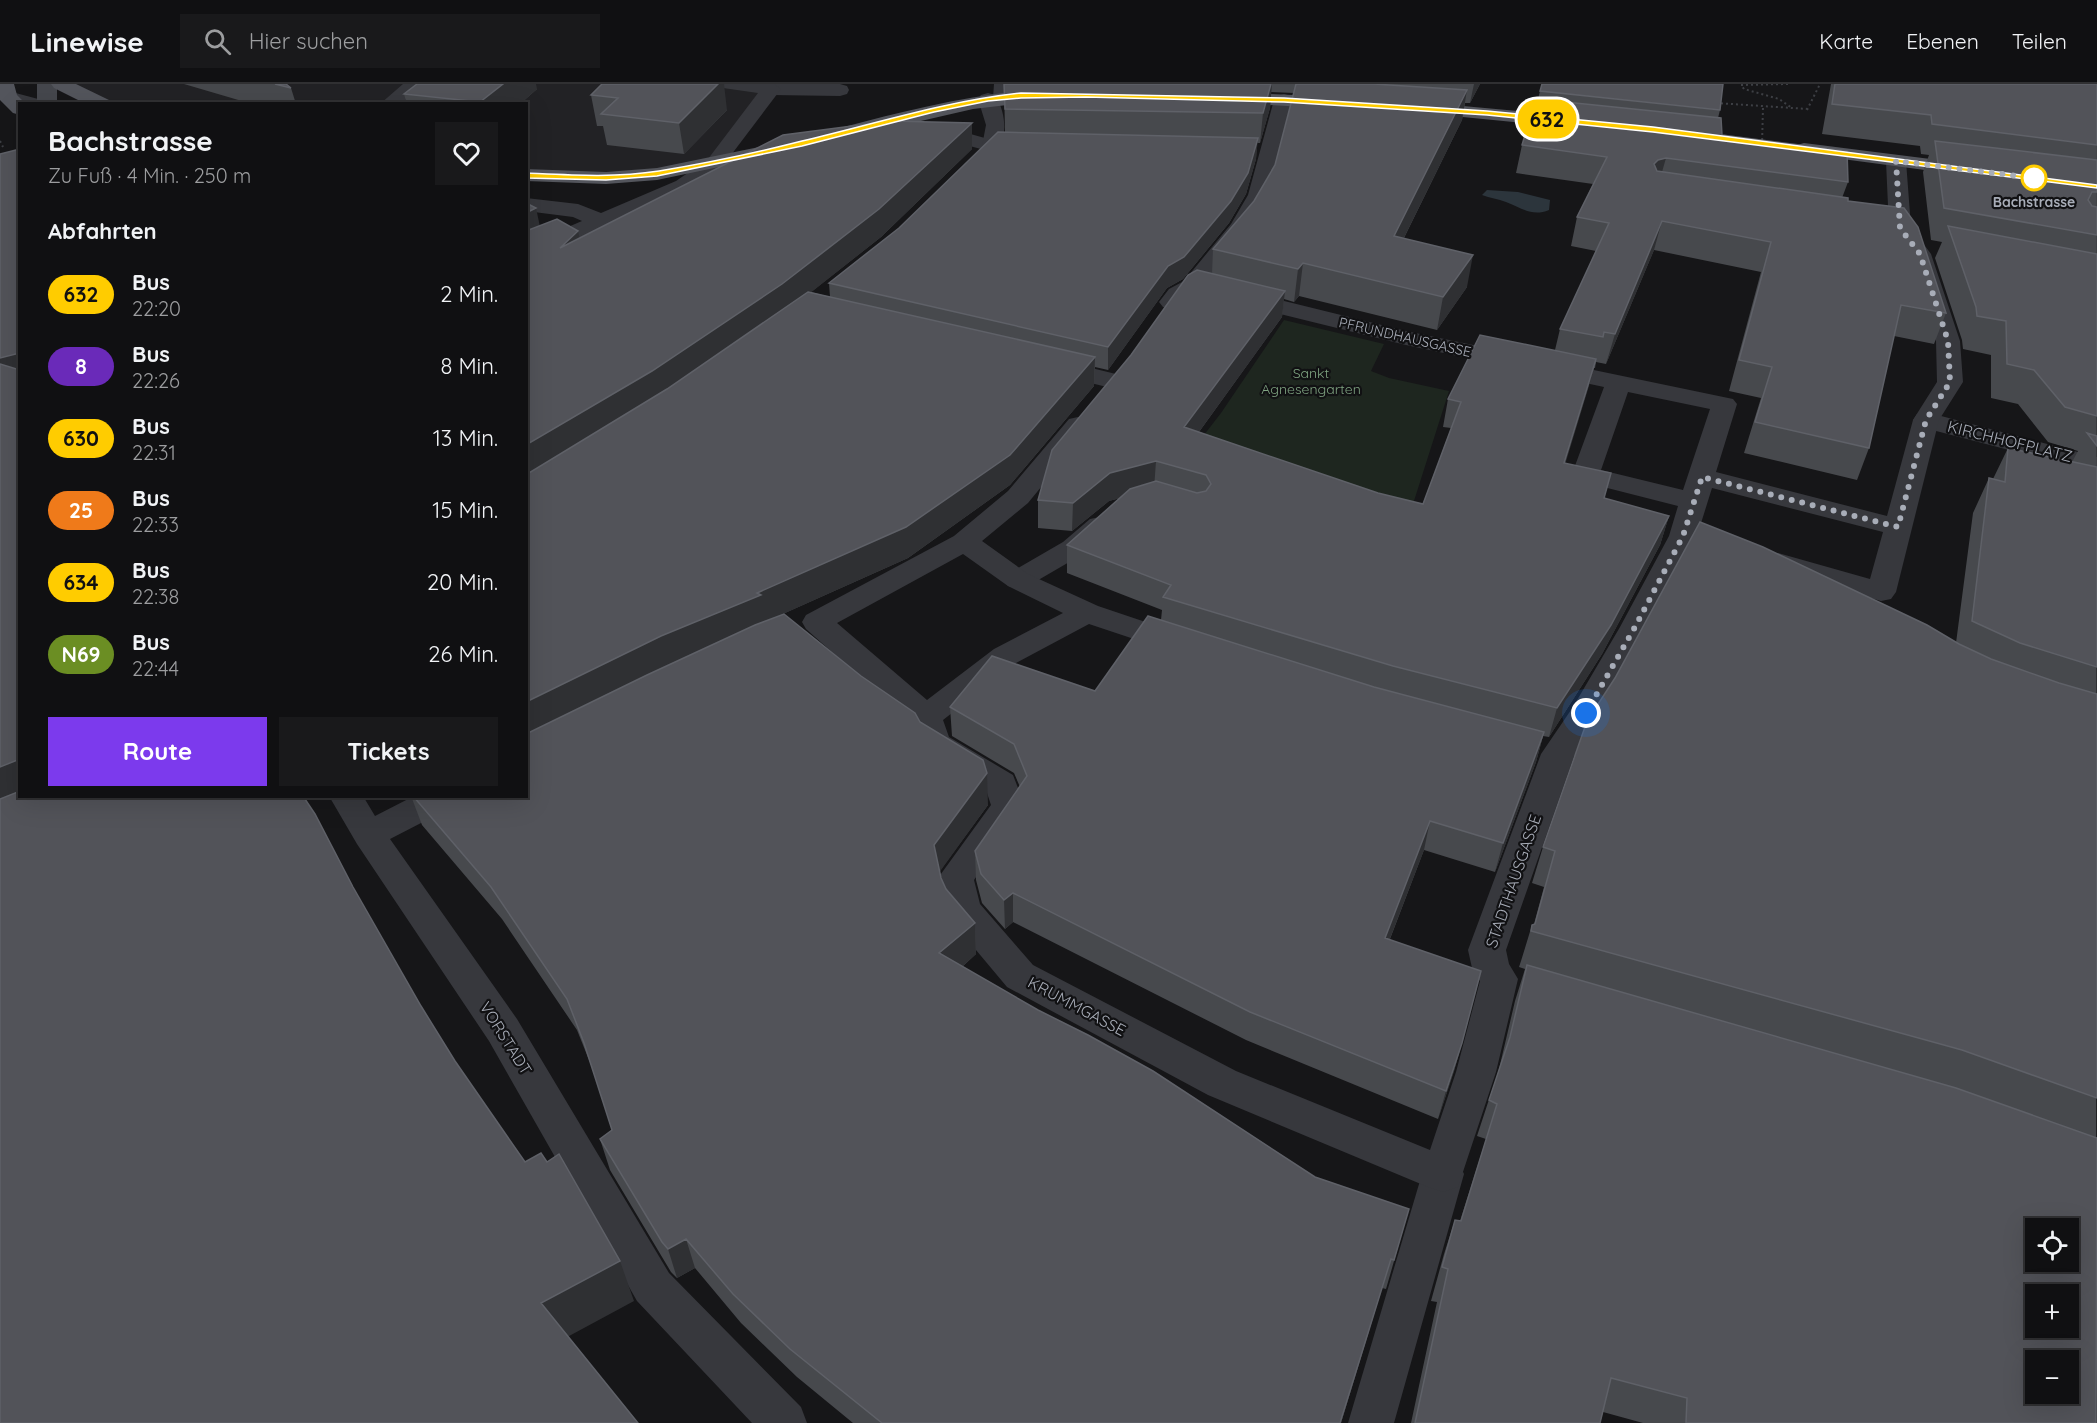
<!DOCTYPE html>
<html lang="de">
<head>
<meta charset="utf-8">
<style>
	body { margin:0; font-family:Quicksand,sans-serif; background:#19191b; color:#f1f3f6; height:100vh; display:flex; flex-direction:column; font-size:22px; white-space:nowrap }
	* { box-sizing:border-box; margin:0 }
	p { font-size:20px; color:#9c9d9f }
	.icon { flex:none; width:33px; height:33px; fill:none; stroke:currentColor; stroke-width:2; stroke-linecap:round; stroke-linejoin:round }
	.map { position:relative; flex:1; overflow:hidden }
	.sheet { position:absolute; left:18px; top:18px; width:510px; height:696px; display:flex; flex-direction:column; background:#101012; border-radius:0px; box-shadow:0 6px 24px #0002,0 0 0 2px #303032 }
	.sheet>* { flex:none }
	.badge { padding:0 12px; border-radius:20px; font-size:21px; line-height:39px }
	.tools { position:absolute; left:2025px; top:1134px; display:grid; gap:12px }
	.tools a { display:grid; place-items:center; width:54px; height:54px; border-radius:0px; background:#101012; box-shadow:0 6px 24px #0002,0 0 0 2px #303032; font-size:30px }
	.you { position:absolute; width:30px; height:30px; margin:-15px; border:4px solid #fff; border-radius:50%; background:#1a73e8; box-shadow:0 0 0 9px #1a73e833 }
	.map>.badge { position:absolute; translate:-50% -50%; box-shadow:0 0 0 3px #fff }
	h2 { padding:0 30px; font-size:22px; line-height:54px }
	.round { display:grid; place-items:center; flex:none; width:63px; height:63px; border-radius:0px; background:#19191b }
	.headline { display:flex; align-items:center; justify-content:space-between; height:102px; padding:0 30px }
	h1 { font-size:28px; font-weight:800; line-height:45px }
	.action { display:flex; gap:12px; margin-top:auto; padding:12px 30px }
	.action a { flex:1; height:69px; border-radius:0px; background:#7c3aed; color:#fff; font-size:24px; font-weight:800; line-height:69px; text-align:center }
	.action a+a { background:#19191b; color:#f1f3f6 }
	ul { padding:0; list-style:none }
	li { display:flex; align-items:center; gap:18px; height:72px; padding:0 30px }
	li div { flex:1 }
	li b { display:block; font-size:22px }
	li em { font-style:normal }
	li .badge { min-width:66px; font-weight:700; text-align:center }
	header { display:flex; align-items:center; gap:36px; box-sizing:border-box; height:84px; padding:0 30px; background:#101012; border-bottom:2px solid #303032 }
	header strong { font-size:28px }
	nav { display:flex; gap:33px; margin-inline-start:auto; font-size:21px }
	.search { width:420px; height:54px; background:#19191b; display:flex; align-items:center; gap:15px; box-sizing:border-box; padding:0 21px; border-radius:0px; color:#9c9d9f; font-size:22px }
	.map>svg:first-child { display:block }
	.built { fill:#222225 }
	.green { fill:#1e261f }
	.water { fill:#2c353c }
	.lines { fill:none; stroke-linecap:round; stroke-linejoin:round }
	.path { stroke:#3d3f44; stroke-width:2; stroke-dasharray:2 3; stroke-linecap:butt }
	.service { fill:#37383d; fill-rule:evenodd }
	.pedestrian { fill:#37383d; fill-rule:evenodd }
	.minor { fill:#37383d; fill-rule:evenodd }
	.tertiary { fill:#37383d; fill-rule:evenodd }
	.secondary { fill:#45474d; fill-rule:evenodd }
	.primary { fill:#53555c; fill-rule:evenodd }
	.wall { fill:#47494d }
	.shaded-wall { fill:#2f3033 }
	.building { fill:#525359; stroke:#5f6168; stroke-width:1.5; fill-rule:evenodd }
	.line { fill:#fc0; stroke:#fff; stroke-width:1.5 }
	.walk { stroke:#a8adb8; stroke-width:6; stroke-dasharray:0 10.8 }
	.stop-dot { fill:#fff; stroke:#fc0; stroke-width:3 }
	.labels { text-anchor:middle; stroke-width:4.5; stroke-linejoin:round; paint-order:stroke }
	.far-stop-label { font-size:14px; font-weight:bold; fill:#a8adb8; stroke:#111113 }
	.far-street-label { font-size:14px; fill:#a8adb8; stroke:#111113 }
	.far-park-label { font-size:14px; fill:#7fa381; stroke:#111113 }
	.street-label { font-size:16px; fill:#a8adb8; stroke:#111113 }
</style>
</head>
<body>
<header>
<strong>Linewise</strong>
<div class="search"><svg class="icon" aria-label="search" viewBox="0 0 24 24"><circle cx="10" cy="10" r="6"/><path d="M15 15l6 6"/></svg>Hier suchen</div>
<nav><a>Karte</a><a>Ebenen</a><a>Teilen</a></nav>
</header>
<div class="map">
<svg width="2097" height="1339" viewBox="0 0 2097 1339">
	<rect width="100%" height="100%" fill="#161618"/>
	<path class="built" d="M61 0H730L771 5 715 79 685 85 527 91 526 20H102Z"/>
	<path class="green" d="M1284 236 1384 260 1371 287 1389 294 1449 307 1407 439 1190 369 1221 329Z"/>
	<path class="water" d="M1487 106 1518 108 1550 116 1549 126C1532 133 1522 124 1506 118 1498 115 1490 114 1482 111Z"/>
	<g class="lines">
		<path class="path" d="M1788 0 1741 1 1744 5 1779 15 1792 24
			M1716 19 1808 25
			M1807 26 1820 0
			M0 57 3 63
			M1762 61 1763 23"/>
		<path class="service" d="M403 0H423L401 20H380Z
			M769 0H840L847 2 849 6 847 10 840 12 771 11 764 9 762 5Z
			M994 0H1012L1011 14 1009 18H995L993 14Z
			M1100 433 1110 435 1114 441 1083 470 1028 502 1018 505 1008 502 1004 496 1008 490 1063 458 1090 435Z"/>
		<path class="pedestrian" d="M929 49H967L999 58 1002 62 999 66 992 68 966 61 922 59 919 55 922 51Z
			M1051 274 1124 292 1128 297 1124 302 1115 305 1042 287 1038 282 1042 277Z
			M1926 328 2097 373V389L1917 342 1913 336 1917 330Z
			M329 712H363L375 732 414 712H461L456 721 390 755 517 935 669 1189 801 1323 807 1339H752L637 1217 489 957 357 760Z
			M1443 1072 1458 1077 1464 1090 1394 1339H1348L1422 1090 1428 1077Z"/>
		<path class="minor" d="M720 0H774L781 5 722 83 692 107 526 176V161L582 137 573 133 526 127V114L578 120 601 129 676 97 708 75 758 9 723 4Z
			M988 9 995 11C1004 25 1006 41 1003 56L1035 59 1038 63 1035 67 1028 69 985 66 982 62 986 41 978 15 981 11Z
			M1284 10 1291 12 1294 16 1270 111 1252 143 1200 207 1185 215 1179 223 1171 225 1163 223 1159 218 1169 205 1184 197 1231 140 1248 111 1274 16 1277 12Z
			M1896 71 1903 73 1906 77 1911 143 1931 170 1960 257 1963 298 1939 336 1896 508 1891 515 1881 517 1768 484 1763 478 1768 472 1778 469 1870 495 1883 448 1712 404 1697 452 1602 629 1574 672 1506 866 1509 880 1518 895 1496 988 1458 1103 1443 1108 1428 1103 1208 1011 1007 903 950 835 945 825 938 794 991 721 986 706 923 668 911 638 806 545 802 538 806 531 954 452 1008 407 1069 335 1078 333 1087 335 1091 341 1087 347 1028 419 982 457 1028 490 1098 522 1190 553 1194 560 1190 567 1179 570 1089 540 1016 579 943 636 949 653 1013 691 1025 722 974 796 980 820 1033 881 1236 987 1430 1066 1456 988 1480 897 1472 884 1468 866 1541 670 1573 623 1620 543 1669 452 1678 422 1576 396 1572 390 1604 303 1406 261 1231 218 1227 213 1231 208 1239 206 1406 247 1733 315 1737 320 1716 388 1887 432 1913 336 1937 298 1936 257 1909 171 1889 144 1886 77 1889 73ZM1628 308 1710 325 1683 406 1601 386ZM963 470 1008 502 1063 529 994 565 927 616 837 539Z"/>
		<path class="tertiary" d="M8 7 42 16 44 20H20V22L1 17 0 10Z"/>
		<path class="secondary" d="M37 0H57V20H37Z"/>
		<path class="primary" d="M0 0H14L17 11 26 20H20V31L13 29 0 16Z
			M51 0H76L109 16 111 20H86L54 4Z
			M1050 5 1057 7 1060 11 1057 15 973 25 847 54 840 52 837 48 840 44C909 26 978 8 1050 5Z
			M1224 8 1338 13 1345 15 1348 19 1345 23 1338 25 1217 18 1214 14 1217 10Z
			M1419 18 1574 32 1581 34 1584 38 1581 42 1574 44 1412 28 1409 24 1412 20Z
			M783 58 790 60 793 64 790 68 657 96 606 100 526 97V85L606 88 657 84Z
			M1804 59 1970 80 1977 82 1981 86 1977 90 1970 92 1797 69 1794 65 1797 61Z"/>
	</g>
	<path class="wall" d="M184 0H286L291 4 296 20H252Z
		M1004 0H1480L1470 19H1465L1462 36 1404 154 1467 203 1437 246 1299 212 1294 218 1284 215 1282 233 1199 348 1378 409 1423 420 1451 344 1443 343 1448 315 1555 266 1560 245 1596 167 1571 162 1577 133 1593 100 1516 89 1522 61 1538 15 1540 7 1720 26 1718 34 1722 51 1848 98 1842 114 1848 117 1946 229 1934 260 1894 252 1869 364 1857 396 1744 369 1761 314 1729 307 1761 188 1654 166 1606 280 1596 278 1595 284H1594L1565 379 1604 414 1669 432 1660 461 1602 570 1549 653 1543 652 1536 678 1495 788 1424 766 1390 855 1462 959 1454 987 1438 1035 1246 956 1013 838 1005 845 982 819 976 796 975 767 1020 703 1014 689 952 652 950 623 1095 607 1161 536 1162 526 1067 489V461L1120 414 1109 417 1072 447 1038 444V416L1212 190 1213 165 1254 117 1275 81 1294 9 1271 8 1270 24 1260 59H1257L1256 75 1246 110 1229 139 1183 195 1167 204 1108 286 1095 283 1094 302 1010 401 908 474 776 533 861 592 920 638 988 721 939 788 941 794 946 805 975 839 976 870 962 883 1315 1093 1409 1125 1386 1205 1382 1204 1341 1339H853L797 1293 741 1239 695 1184 677 1194 671 1188 610 1086 600 1055 612 1046 593 986 577 946 502 835 422 741 411 712H526L540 142 580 155 972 39V65L881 153 811 208 830 213 829 199 899 144 1005 48Z
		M1831 0H2097L2096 1339H1643L1603 1328 1600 1339H1411L1437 1218 1431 1217 1444 1170 1455 1136 1460 1137 1486 1055 1477 1052 1499 985 1515 917 1525 885 1519 883 1521 877 1532 841 1534 840 1544 803 1532 799 1543 763 1956 559 1973 429 1989 394 1993 395 2008 364 2072 378 2078 367 2048 358 2018 320 1991 314V271L1963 265 1962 256 1935 174 1942 158 1931 156 1923 88 1929 71 1921 70 1920 62 1822 50Z
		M537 5 520 20H407L404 10Z
		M591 11 727 26 684 70 607 61 603 42H597Z"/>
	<path class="shaded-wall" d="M503 0H536L537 5 520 20H480V18Z
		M700 0H724L727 26 684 70 679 39Z
		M1271 0H1272L1270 24 1260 59 1263 29Z
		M1474 0H1480L1470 19Z
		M1467 6 1462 36 1389 184 1394 152Z
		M972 39V65L881 153 785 229 526 396V361Z
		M1258 54 1256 75 1246 110 1229 139 1183 195 1167 204 1108 286V263L1168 182Z
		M1666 74 1658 102 1654 80 1658 76Z
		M536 124 542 152 526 160V129Z
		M1662 137 1654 166 1606 280 1615 250Z
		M578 147 584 174 560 164Z
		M1473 171 1467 203 1437 246 1443 213Z
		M1303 179 1299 212 1294 218 1298 185Z
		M1285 207 1282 233 1183 370 1184 343Z
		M20 269V315L0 302V274Z
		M1095 273 1094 302 1010 401 908 474 765 538 526 654V618L661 552 757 509Z
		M1596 275 1589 302 1557 407 1564 379Z
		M1156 377 1154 405 1109 417 1072 447 1073 419 1110 389Z
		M1669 432 1660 461 1602 570 1549 653 1557 624Z
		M1544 648 1536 678 1495 788 1503 759Z
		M20 675V712L0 739V683Z
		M987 689 988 721 936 793 934 761Z
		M1430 737 1424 766 1379 883 1385 854Z
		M1013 809V838L1005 845 1004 816Z
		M975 839 976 870 942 901 939 869Z
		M1462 959 1454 987 1438 1035 1446 1007Z
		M686 1155 695 1184 677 1194 668 1165Z
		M1391 1175 1341 1339H1340Z
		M620 1177 634 1217 558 1258 541 1219Z"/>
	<path class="building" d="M275 0H286L291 4Z
		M417 0H503L480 18 404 10Z
		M602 0H718L679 39 601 30 618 14 591 11Z
		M1004 0H1271L1263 29 1005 25Z
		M1296 0H1374L1467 6 1394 152 1473 171 1443 213 1303 179 1298 185 1213 165 1254 117 1275 81Z
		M1542 0H1723L1720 26 1540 7Z
		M1835 0H2097V61L1932 40 1931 31 1832 20Z
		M1536 15 1721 34 1722 51 1847 67 1848 98 1666 74 1658 76 1654 80 1657 87 1848 114V117L1904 124 1918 143 1946 229 1901 221 1869 364 1755 338 1772 283 1739 276 1771 158 1662 137 1615 250 1604 248 1603 253 1560 245 1609 139 1577 133 1607 73 1522 61Z
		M891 37 972 39 879 125 782 200 652 287 526 361V147L557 135 578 147 560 164 783 51Z
		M998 48 1258 54 1248 89 1231 117 1184 173 1168 182 1108 263 829 199 899 144Z
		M1935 57 2097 76V108H2092L2088 116 2092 122 2097 123V151L1944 124Z
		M20 65V269L0 274V70Z
		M526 119 536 124 526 129Z
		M1948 142 2097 170V332L2065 323 2034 286 2007 280 2006 237 1977 232 1976 223Z
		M1197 186 1285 207 1184 343 1378 409 1423 420 1461 318 1448 315 1480 251 1596 275 1564 379 1611 389 1604 414 1669 432 1611 541 1557 624 1393 582 1163 513 1171 501 1067 461 1130 405 1156 397 1197 409 1206 407 1211 400 1206 391 1156 377 1110 389 1073 419 1038 416 1052 366 1131 271 1188 191Z
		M808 208 1095 273 1010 371 906 443 757 509 761 511 661 552 526 618V389H529L667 305Z
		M0 280 20 286V675L0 683Z
		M2087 349 2097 352V362Z
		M2008 364 2097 383V583L2020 559 1972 537 1989 394 2005 398Z
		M1700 438 1763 463 1927 541 1959 560 1991 575 2059 599 2097 610V1014L1962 966 1531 847 1532 841 1535 840 1555 767 1543 763 1587 637 1615 594Z
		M784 530 861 592 915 629 920 638 983 676 987 689 934 761 941 794 946 805 975 839 939 869 1038 926 1088 951 1153 987 1315 1093 1409 1125 1394 1176 1391 1175 1340 1339H882L790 1265 733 1210 686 1155 668 1165 662 1158 600 1055 612 1046 584 959 567 915 491 803 413 712H526V650L647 591 755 541Z
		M1148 532 1374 603 1544 648 1503 759 1430 737 1385 854 1481 887 1462 959 1446 1007 1250 928 1013 809 1004 816 981 790 975 767 1027 692 1014 660 950 623 992 572 1095 607Z
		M20 707V712H303L315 730 353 803 421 922 455 977 525 1078 541 1069 547 1078 559 1070 620 1177 541 1219 638 1339H0V715Z
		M1527 881 1956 1004 2097 1054 2096 1339H1686L1687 1314 1611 1294 1600 1339H1415L1448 1185 1442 1183 1455 1136 1461 1137 1497 1020 1489 1016 1510 953ZM2036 1144H2068V1178H2036ZM2036 1210H2068V1244H2036ZM2036 1276H2068V1310H2036Z"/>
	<path class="line" d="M1021 9 1284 14 1487 27 1653 43 2097 101V104L1653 48 1487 31 1284 18 1086 13 1021 14 988 17 934 28 802 62 657 92 606 96 526 94 523 91 526 89C570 91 615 94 659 87 707 79 755 69 802 57 875 40 946 17 1021 9Z"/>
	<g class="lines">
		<path class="walk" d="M1586 629 1635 543 1683 452 1702 393 1898 443 1926 336 1950 298 1948 257 1920 170 1900 144 1896 77 2034 94"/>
	</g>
	<circle class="stop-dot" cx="2034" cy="94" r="12"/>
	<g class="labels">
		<g class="far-stop-label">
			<text x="2034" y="123">Bachstrasse</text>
		</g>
		<g class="far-street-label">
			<text transform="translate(1405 253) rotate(13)" y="5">PFRUNDHAUSGASSE</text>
		</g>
		<g class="far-park-label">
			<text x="1311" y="294">Sankt<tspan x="1311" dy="16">Agnesengarten</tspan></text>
		</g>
		<g class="street-label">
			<text transform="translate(2010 357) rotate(14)" y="6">KIRCHHOFPLATZ</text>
			<text transform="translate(1513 797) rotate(-71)" y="6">STADTHAUSGASSE</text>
			<text transform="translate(1077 922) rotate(28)" y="6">KRUMMGASSE</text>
			<text transform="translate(506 954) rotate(58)" y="6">VORSTADT</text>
		</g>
	</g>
</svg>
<div class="tools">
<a><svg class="icon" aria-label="locate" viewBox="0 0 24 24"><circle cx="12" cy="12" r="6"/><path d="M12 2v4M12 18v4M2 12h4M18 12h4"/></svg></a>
<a>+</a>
<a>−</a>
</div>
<div class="you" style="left:1586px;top:629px"></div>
<b class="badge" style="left:1547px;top:35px;background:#fc0;color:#111">632</b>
<section class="sheet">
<div class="headline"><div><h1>Bachstrasse</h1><p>Zu Fuß · 4 Min. · 250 m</p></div><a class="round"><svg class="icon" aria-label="heart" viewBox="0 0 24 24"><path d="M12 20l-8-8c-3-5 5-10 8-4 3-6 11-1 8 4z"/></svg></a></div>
<h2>Abfahrten</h2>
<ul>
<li><span class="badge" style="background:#fc0;color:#111">632</span><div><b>Bus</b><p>22:20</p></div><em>2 Min.</em></li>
<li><span class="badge" style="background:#6a2ab9;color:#fff">8</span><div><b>Bus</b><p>22:26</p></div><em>8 Min.</em></li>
<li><span class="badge" style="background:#fc0;color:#111">630</span><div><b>Bus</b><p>22:31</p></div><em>13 Min.</em></li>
<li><span class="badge" style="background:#ef7a1a;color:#fff">25</span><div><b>Bus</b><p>22:33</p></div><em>15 Min.</em></li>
<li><span class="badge" style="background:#fc0;color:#111">634</span><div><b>Bus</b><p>22:38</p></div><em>20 Min.</em></li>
<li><span class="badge" style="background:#6b8e23;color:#fff">N69</span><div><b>Bus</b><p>22:44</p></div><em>26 Min.</em></li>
</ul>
<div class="action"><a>Route</a><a>Tickets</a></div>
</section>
</div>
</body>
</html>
